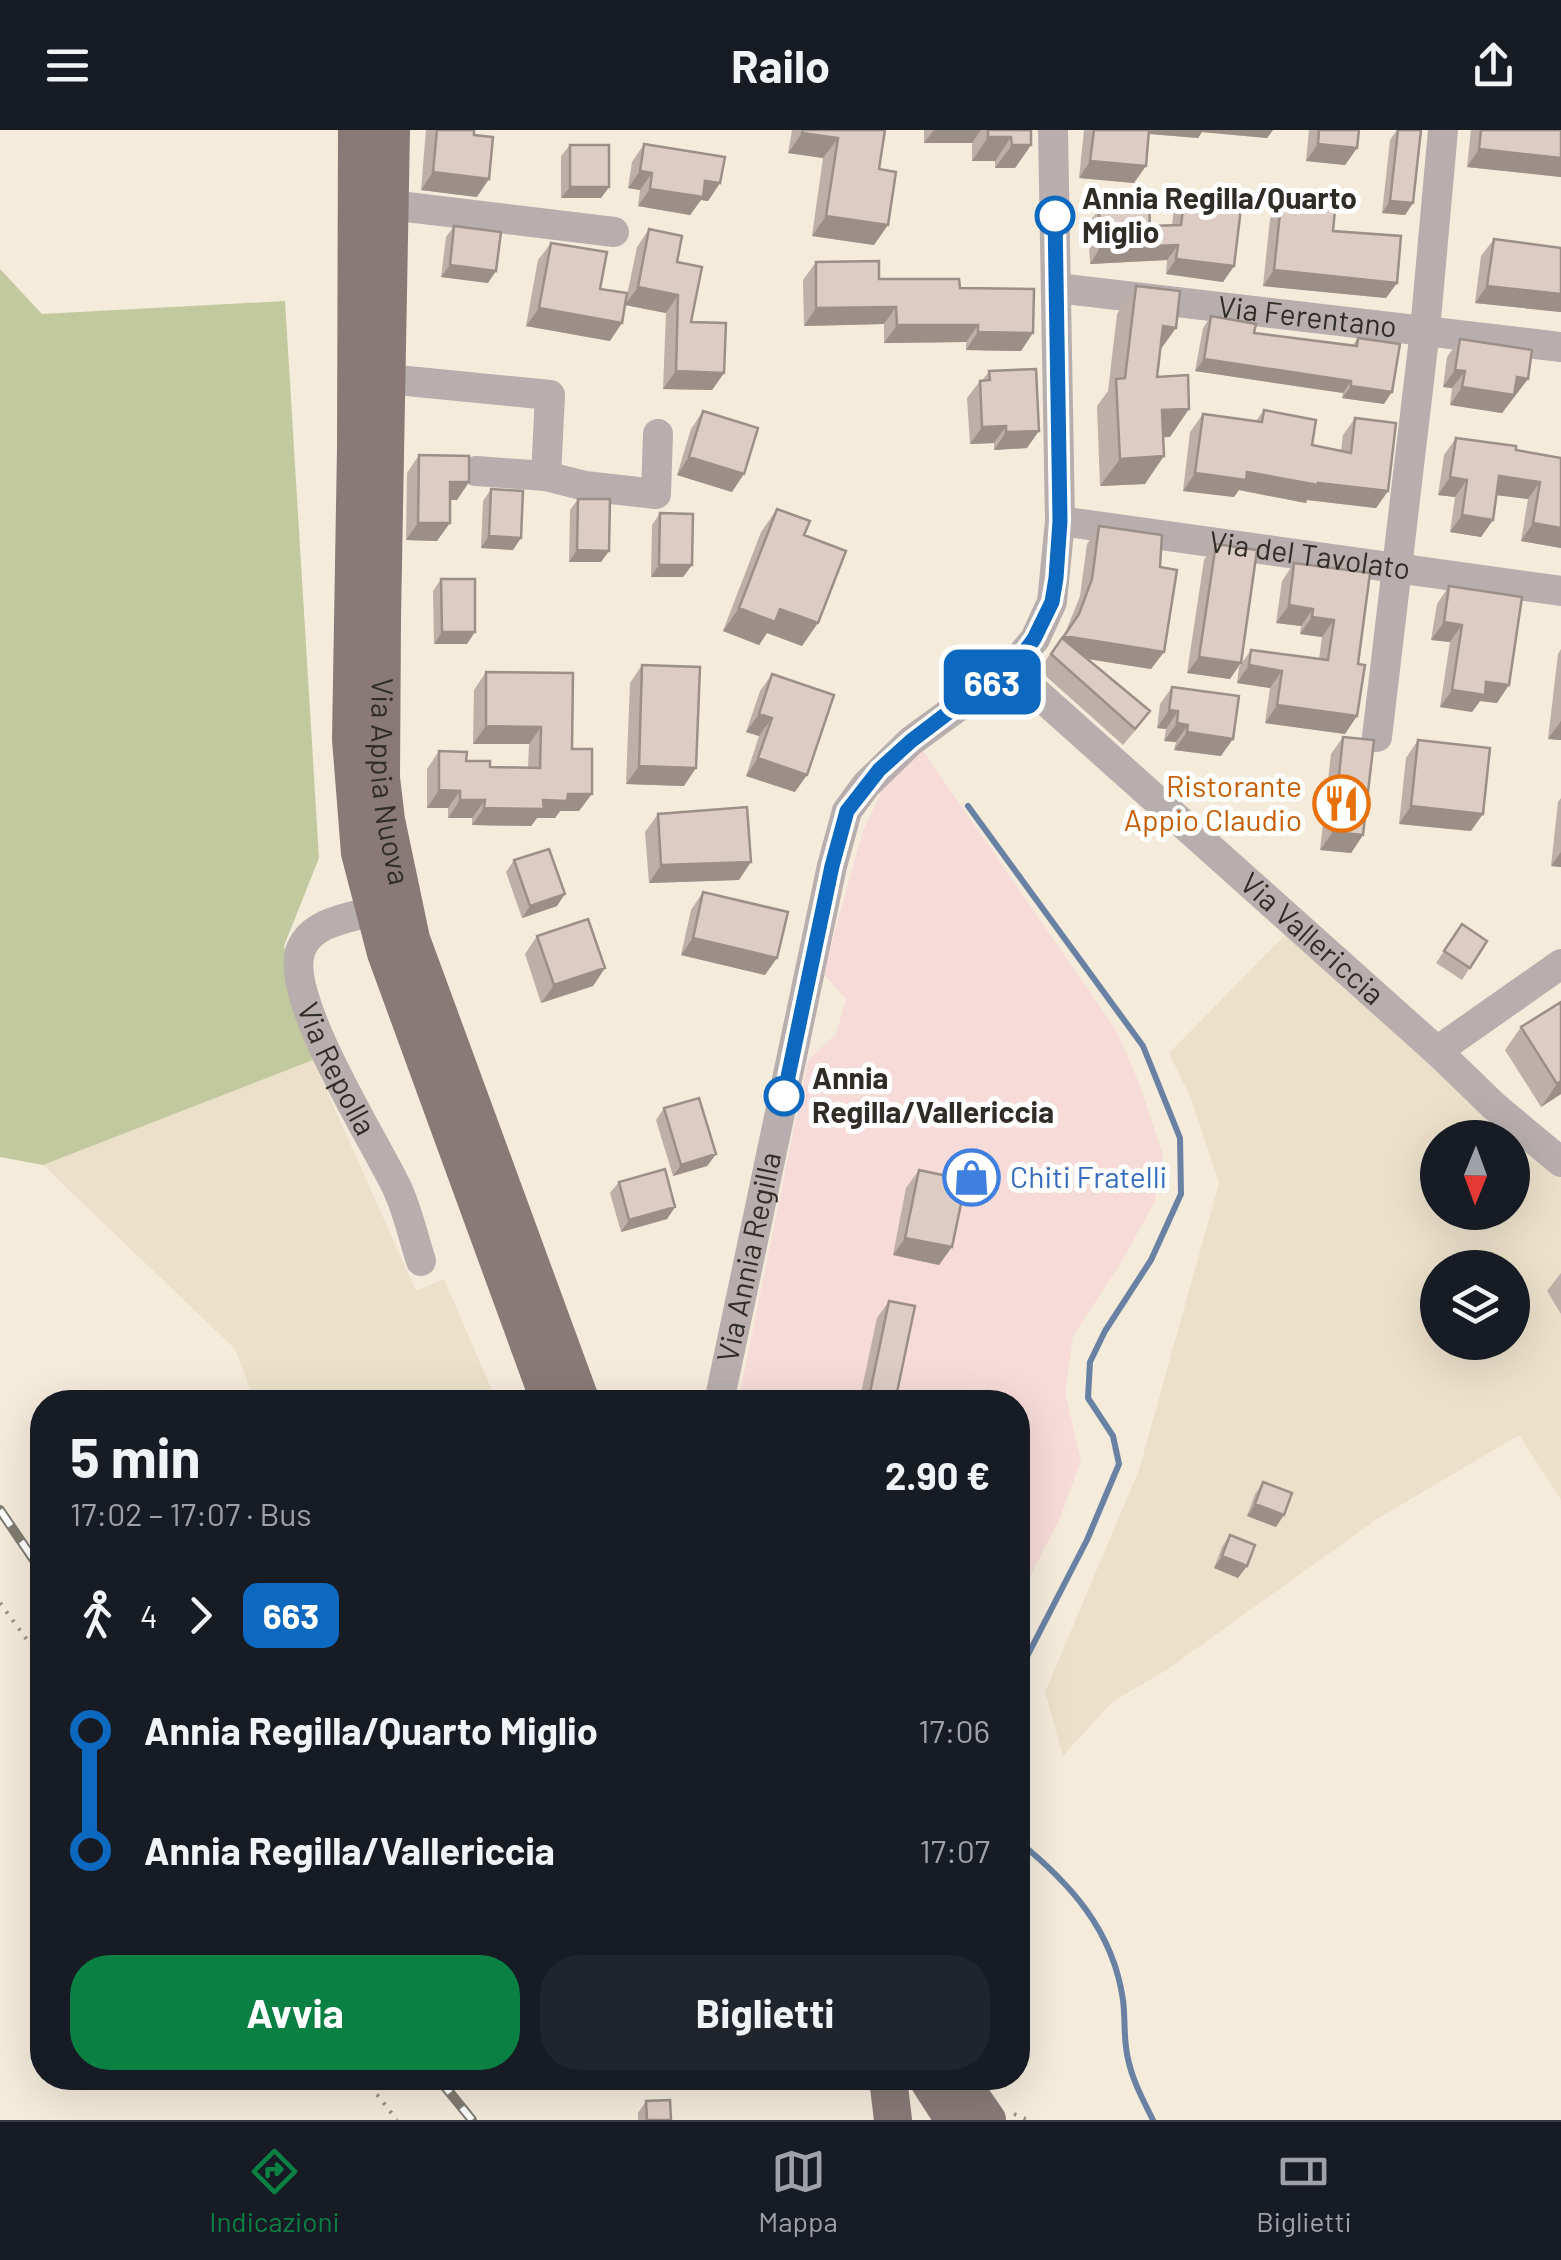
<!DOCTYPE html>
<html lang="it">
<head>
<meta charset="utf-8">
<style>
	body { margin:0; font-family:Barlow,sans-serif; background:#20242c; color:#f1f3f6; height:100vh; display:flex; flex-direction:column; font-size:38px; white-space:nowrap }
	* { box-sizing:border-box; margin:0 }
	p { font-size:32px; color:#9ea1a6 }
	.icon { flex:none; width:55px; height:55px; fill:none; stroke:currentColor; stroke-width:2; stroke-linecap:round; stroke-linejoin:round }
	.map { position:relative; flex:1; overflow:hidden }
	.sheet { position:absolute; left:30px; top:1260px; width:1000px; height:700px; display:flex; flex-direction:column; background:#171b24; border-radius:40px; box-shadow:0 10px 40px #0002 }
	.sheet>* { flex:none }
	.badge { padding:0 20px; border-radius:15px; font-size:35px; line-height:65px }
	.needle { width:65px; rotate:181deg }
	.controls { position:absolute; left:1420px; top:990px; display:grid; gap:20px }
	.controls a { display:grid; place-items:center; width:110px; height:110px; border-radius:50%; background:#171b24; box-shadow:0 10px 40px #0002; font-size:50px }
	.map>.badge { position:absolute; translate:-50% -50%; box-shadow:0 0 0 5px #fff }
	.legs { display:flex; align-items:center; gap:15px; height:110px; padding:0 40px; font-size:32px }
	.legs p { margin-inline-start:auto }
	.overview { display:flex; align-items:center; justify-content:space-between; height:170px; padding:0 40px }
	h1 { font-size:55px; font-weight:700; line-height:75px }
	.button { display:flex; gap:20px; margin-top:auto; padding:20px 40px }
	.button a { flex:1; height:115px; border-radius:40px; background:#0b8043; color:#fff; font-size:40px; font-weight:700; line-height:115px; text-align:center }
	.button a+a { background:#20242c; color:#f1f3f6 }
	ul { padding:0 40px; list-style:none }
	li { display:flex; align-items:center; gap:35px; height:120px; font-size:38px }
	li i { display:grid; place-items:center; width:15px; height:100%; margin:0 12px; background:currentColor }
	li i::after { content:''; width:25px; height:25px; margin:-12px; border:8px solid; border-radius:50%; background:#171b24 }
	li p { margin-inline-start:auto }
	li:first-child i { background:linear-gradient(#0000 50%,currentColor 0) }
	li:last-child i { background:linear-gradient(currentColor 50%,#0000 0) }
	header { display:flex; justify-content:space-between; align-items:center; height:130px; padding:0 40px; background:#171b24; font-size:45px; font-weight:700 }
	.tabs { display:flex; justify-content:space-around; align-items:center; height:140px; border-top:2px solid #363941; background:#171b24; font-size:28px; color:#9ea1a6 }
	.tabs a { display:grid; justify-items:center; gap:5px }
	.tabs .on { color:#0b8043 }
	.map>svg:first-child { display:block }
	.commercial { fill:#f6dbd8 }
	.built { fill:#ece0ca; fill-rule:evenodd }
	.green { fill:#c3c99f }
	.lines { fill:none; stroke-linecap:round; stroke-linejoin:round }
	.stream { stroke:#6982a4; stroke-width:6 }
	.path { stroke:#999387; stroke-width:4; stroke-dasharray:2.5 8; stroke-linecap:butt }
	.minor { stroke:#b7aead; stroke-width:30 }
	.major { stroke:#897a78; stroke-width:38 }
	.rail-casing { stroke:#817c72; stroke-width:10 }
	.rail { stroke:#fff; stroke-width:6; stroke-dasharray:19; stroke-linecap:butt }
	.wall { fill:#beafa8 }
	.shaded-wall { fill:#9b8f88 }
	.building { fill:#ddccc3; stroke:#9b8f88; stroke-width:2.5 }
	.line-1-casing { stroke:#fff; stroke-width:22 }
	.line-1 { stroke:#0c69bf; stroke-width:15 }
	.stop-1-dot { fill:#fff; stroke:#0c69bf; stroke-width:5 }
	.labels { text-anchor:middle; stroke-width:10; stroke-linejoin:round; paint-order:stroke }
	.stop-label { font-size:30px; font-weight:bold; fill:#302d27; stroke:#fff; text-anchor:start }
	.street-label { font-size:30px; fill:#302d27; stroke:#fff }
	.food-label { font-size:30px; fill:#c56008; stroke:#fff; text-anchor:end }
	.shop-label { font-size:30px; fill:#366cbe; stroke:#fff; text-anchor:start }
</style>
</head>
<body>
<header><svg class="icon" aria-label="menu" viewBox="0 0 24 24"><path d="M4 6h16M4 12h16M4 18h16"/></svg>Railo<svg class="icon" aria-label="share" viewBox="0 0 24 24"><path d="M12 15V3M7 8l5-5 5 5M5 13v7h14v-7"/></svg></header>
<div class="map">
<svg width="1561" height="1990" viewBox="0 0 1561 1990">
	<rect width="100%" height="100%" fill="#f4ebdb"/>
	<path class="commercial" d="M921 618 1116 900 1139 953 1163 1025 1155 1071 1122 1131 1073 1206 1065 1263 1081 1331 1059 1390 1018 1470V1272H738L808 930 836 904 846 869 823 843 863 701 883 659Z"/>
	<path class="built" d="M1287 803 1561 1042V1370L1519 1305 1377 1389 1168 1539 1112 1572 1063 1626 1045 1562 1139 1340 1219 1053 1190 966 1169 923ZM1438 1008H1512V1082H1438ZM1438 1138H1512V1212H1438Z
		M313 930 416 1161 444 1149 497 1272H255L235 1219 43 1035Z"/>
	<path class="green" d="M0 139 42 184 285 171 319 728 284 816 313 930 43 1035 0 1027Z"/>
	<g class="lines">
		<path class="stream" d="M968 676 1143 916 1180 1008 1181 1064 1151 1130 1105 1201 1090 1232 1088 1268 1113 1306 1119 1334 1087 1410 1018 1544
			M1018 1711C1070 1753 1113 1800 1123 1870 1125 1886 1124 1902 1126 1917 1129 1944 1141 1966 1153 1990"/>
		<path class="path" d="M0 1473 42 1530
			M364 1948 397 1990
			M1014 1984 1028 1990"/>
		<g class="minor">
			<path d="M390 75 614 102"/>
			<path id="s1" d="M1057 158 1561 217"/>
			<path d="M387 249 550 265 546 346 476 341"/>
			<path d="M546 346 585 356 656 364 658 304"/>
			<path id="s2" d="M1060 391 1561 461"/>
			<path id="s3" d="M1010 539 1437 921 1495 977 1561 1032"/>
			<path d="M1377 607 1425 200 1443 0"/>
			<path id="s4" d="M373 781C348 788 312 792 301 819 282 866 375 1011 397 1058 408 1081 413 1107 421 1131"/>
			<path d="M1437 921 1561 834"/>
			<path id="s5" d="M719 1272 832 736 847 681 866 655 911 611 1010 539 1035 509 1052 472 1060 391 1053 0"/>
		</g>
		<g class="major">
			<path d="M357 0 356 318 351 609 360 723 386 823 550 1272"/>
			<path id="s6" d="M391 0 382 488 381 648 386 690 411 809 581 1272"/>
			<path d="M888 1948 893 1990"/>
			<path d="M927 1948 954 1990"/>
			<path d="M958 1948 987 1990"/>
		</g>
		<defs>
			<path id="rail" d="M0 1380 42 1442
				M438 1948 472 1990"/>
		</defs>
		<use href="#rail" class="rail-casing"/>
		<use href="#rail" class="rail"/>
	</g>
	<path class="wall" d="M426 0H474L477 67 421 60Z
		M792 0H885L879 39 874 115 812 106 823 28 788 23Z
		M924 0H1031V15L1015 38H995V31H972V13H924Z
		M1084 0H1273L1267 8 1202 2 1198 8 1149 4 1134 53 1079 48Z
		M1309 0H1368H1359L1357 18 1345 35 1306 31Z
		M1397 0H1421L1413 73 1405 85 1382 83 1390 10Z
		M1471 0H1561V47L1467 37Z
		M644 14 720 53 708 71 701 70 690 85 638 76 640 60 628 58 632 32Z
		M570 15 609 57 601 68H561V26Z
		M1185 63 1234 136 1223 152 1166 144 1167 130 1090 134 1088 94 1099 79 1150 96 1172 95 1174 78Z
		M1281 74 1333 101 1397 153 1386 168 1263 156 1270 89Z
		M454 96 488 153 441 147 446 107Z
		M649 99 677 132 691 192 724 243 712 260 663 259 666 183 625 175 637 117Z
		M1494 109 1561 118V182L1475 173 1481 126Z
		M551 113 600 159 610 211 526 196 538 130Z
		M816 132 879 149 960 158 1021 221 966 220V212L884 213V194L804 196 803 150Z
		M1136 156 1160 220 1157 247 1170 307H1163L1145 354 1100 356 1097 276 1108 261 1117 184Z
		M1211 186 1254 203 1353 215 1358 208 1384 274 1342 268 1343 263 1195 241 1203 198Z
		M1460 209 1528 249 1502 283 1450 275 1452 258 1443 257 1447 227Z
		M989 241 1027 318 994 320V313L970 314 967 268 980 251H982Z
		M1264 280 1312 315 1341 321 1343 305 1355 288 1388 361 1376 378 1307 370 1306 373 1239 360 1234 367 1183 361 1190 302 1203 284 1256 291Z
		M703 281 732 362 677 345 691 299Z
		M1456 308 1561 328V418L1521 411 1528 369 1496 365 1493 390 1481 407 1450 402 1455 367 1438 365 1444 325Z
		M419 325 469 352 457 370H450L437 411 406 410 407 343Z
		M491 359 513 420 481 418 483 371Z
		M578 369 601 432H569L570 380Z
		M777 379 804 405 802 516 767 503 759 515 723 501 761 402Z
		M660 383 692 435 683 447H651L652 395Z
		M1099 396 1160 437 1164 522 1151 539 1087 529 1138 597 1123 615 1039 540 1066 501 1080 466 1087 414Z
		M1216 414 1230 549 1187 543 1204 430Z
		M1294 433 1370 443 1345 604 1265 593 1270 558 1237 553 1239 537 1251 520 1319 529 1322 507 1300 504 1301 496 1276 493 1282 451Z
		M441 449 467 514H434L433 461Z
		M1449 456 1497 573 1480 571 1472 582 1440 577 1450 512 1431 510 1437 474Z
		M1561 519V610L1548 609 1558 524Z
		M642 535 684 656 626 654 630 553Z
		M486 542 572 619 579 681H560L555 688H537L531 696 472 695V688H448V678H427V639L439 621 490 637 528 638 529 614H473L474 560Z
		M772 544 795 662 746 646 759 606 746 602 760 561Z
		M1172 557 1221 626 1174 620 1176 612 1164 611 1166 599 1157 598 1160 574Z
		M1343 607 1363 705 1351 723 1320 720 1331 624Z
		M1418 610 1471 701 1399 694 1406 628Z
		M1561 668V737L1551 736 1558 672Z
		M658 684 739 750 649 753 645 702Z
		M514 730 557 776 522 788 506 742Z
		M703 762 765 845 681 825 691 780Z
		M1462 794 1487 811 1462 850 1436 833Z
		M537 806 605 838 593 856 541 873 525 824Z
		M1561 872V964L1541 977 1505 920 1521 897Z
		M664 978 716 1024 707 1036 673 1046 656 990Z
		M919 1040 939 1135 893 1125 906 1058Z
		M619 1052 675 1077 667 1089 621 1102 610 1063Z
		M1561 1143V1184L1547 1161Z
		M889 1171 895 1272H859L877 1188Z
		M1263 1352 1276 1397 1247 1386 1255 1364Z
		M1230 1405 1238 1448 1214 1438 1222 1417Z
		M646 1971 671 1990H638V1983Z"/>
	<path class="shaded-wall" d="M934 0H981L972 13H924Z
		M1140 0H1273L1267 8 1202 2 1198 8 1139 3Z
		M802 3 838 8 823 28 788 23Z
		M988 7H1011L995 31H972Z
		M1318 14 1357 18 1345 35 1306 31Z
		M1012 15H1031L1015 38H995Z
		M1479 19 1561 28V47L1467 37Z
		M1090 31 1146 36 1134 53 1079 48Z
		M640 41 652 43 640 60 628 58Z
		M433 42 489 49 477 67 421 60Z
		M705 51 720 53 708 71 701 70 690 85 638 76 650 59Z
		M570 57H609L601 68H561Z
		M1390 71 1413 73 1405 85 1382 83Z
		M826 86 888 95 874 115 812 106Z
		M1178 115 1167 130 1090 134 1100 118Z
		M1176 129 1234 136 1223 152 1166 144Z
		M450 135 496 141 488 153 441 147Z
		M1274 140 1397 153 1386 168 1263 156Z
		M1487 156 1561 164V182L1475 173Z
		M638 157 678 165 666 183 625 175Z
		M896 177 884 194 804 196 816 178Z
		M539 178 622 193 610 211 526 196Z
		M897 195H978L966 212 884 213Z
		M1163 196 1176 198 1156 226Z
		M978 202 1033 203 1021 221 966 220Z
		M1204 229 1351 251 1343 263 1195 241Z
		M1455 240 1465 241 1452 258 1443 257Z
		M676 241 724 243 712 260 663 259Z
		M1517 247 1528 249 1502 283 1450 275 1462 257Z
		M1351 256 1392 262 1384 274 1342 268Z
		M1189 279 1170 307 1142 308 1162 280Z
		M1006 296 994 313 970 314 982 297Z
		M1039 301 1027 318 994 320 1006 302Z
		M1164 326 1145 354 1100 356 1120 329Z
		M689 327 744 344 732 362 677 345Z
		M1247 342 1318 353 1388 361 1376 378 1307 370 1306 373 1239 360 1234 367 1183 361 1195 343Z
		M1499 346 1540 352 1528 369 1487 364Z
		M1450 347 1467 350 1455 367 1438 365Z
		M450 352H469L457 370 438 369Z
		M1462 385 1493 390 1481 407 1450 402Z
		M418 393H450L437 411 406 410Z
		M1533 393 1561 398V418L1521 411Z
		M489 406 521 408 513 420 481 418Z
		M577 420 609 421 601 432H569Z
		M659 435H692L683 447H651Z
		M1289 475 1313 479 1301 496 1276 493Z
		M739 478 780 479 818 493 802 516 767 503 759 515 723 501Z
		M1312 487 1334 490 1322 507 1300 504Z
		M1444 492 1462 495 1450 512 1431 510Z
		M442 502H475L467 514H434Z
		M1064 506 1164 522 1151 539 1051 523Z
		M1199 527 1241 533 1230 549 1187 543Z
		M1249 535 1282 541 1270 558 1237 553Z
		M1486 552 1509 555 1497 573 1480 571 1472 582 1440 577 1452 560Z
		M1277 575 1357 586 1345 604 1265 593Z
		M1169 580 1178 581 1166 599 1157 598Z
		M759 584 772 588 759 606 746 602Z
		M1561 591V610L1548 609Z
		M1177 593 1188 595 1176 612 1164 611Z
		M486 596 541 597 529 614H473Z
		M1187 602 1233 609 1221 626 1174 620Z
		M758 628 807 645 795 662 746 646Z
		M639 636 696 638 684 656 626 654Z
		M439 660 460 661 448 678H427Z
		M568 664H592L579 681H560L555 688H537L531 696 472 695 484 678Z
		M460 670H485L472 688H448Z
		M1411 676 1483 684 1471 701 1399 694Z
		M1333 702 1363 705 1351 723 1320 720Z
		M1561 722V737L1551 736Z
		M751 732 739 750 649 753 661 735Z
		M565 764 557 776 522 788 530 776Z
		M693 808 777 828 765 845 681 825Z
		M605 838 593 856 541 873 554 855Z
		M1561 951V964L1541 977 1557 954Z
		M716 1024 707 1036 673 1046 681 1035Z
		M675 1077 667 1089 621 1102 629 1090Z
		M905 1108 952 1117 939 1135 893 1125Z
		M1255 1374 1284 1385 1276 1397 1247 1386Z
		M1222 1426 1247 1436 1238 1448 1214 1438Z"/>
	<path class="building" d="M437 0H474V5L493 7 489 49 433 42Z
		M803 0H885L879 39 896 42 888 95 826 86 838 8 802 3Z
		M988 0H1031V15H1012L1011 7H988Z
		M1094 0H1149L1146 36 1090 31Z
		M1319 0H1359L1357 18 1318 14Z
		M1398 0H1421L1413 73 1390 71Z
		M1481 0H1561V28L1479 19Z
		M644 14 725 27 720 53 705 51 703 67 650 59 652 43 640 41Z
		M570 15H609V57H570Z
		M1185 63 1242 70 1234 136 1176 129 1178 115 1100 118 1099 79 1149 76 1150 96 1181 95Z
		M1281 74 1335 80 1333 101 1401 106 1397 153 1274 140Z
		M454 96 501 102 496 141 450 135Z
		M649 99 682 106 677 132 702 137 691 192 726 193 724 243 676 241 678 165 638 157Z
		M1494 109 1561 118V164L1487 156Z
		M551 113 607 122 600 159 627 163 622 193 539 178Z
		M879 131V149H959L960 158 1034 159 1033 203 978 202V195H897L896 177 816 178V132Z
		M1136 156 1180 161 1176 198 1163 196 1157 247 1188 245 1189 279 1162 280 1164 326 1120 329 1116 249 1125 248Z
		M1211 186 1256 194 1254 203 1357 216 1358 208 1400 214 1392 262 1351 256V251L1204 229Z
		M1460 209 1532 220 1528 249 1517 247 1514 265 1462 257 1465 241 1455 240Z
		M1036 239 1039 301 1006 302V296L982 297 980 251 990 250 989 241Z
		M1264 280 1316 290 1312 315 1351 323 1355 288 1396 293 1388 361 1318 353V355L1247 342 1246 350 1195 343 1203 284 1262 292Z
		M703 281 758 298 744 344 689 327Z
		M1456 308 1516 316V320L1561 328V398L1533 393 1540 352 1499 346 1493 390 1462 385 1467 350 1450 347Z
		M419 325 469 326V352H450V393H418Z
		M491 359 523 361 521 408 489 406Z
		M578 369H610L609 421 577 420Z
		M777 379 810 391 804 405 846 421 818 493 780 479 775 492 739 478Z
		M660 383 693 384 692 435H659Z
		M1099 396 1162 405 1160 437 1177 440 1164 522 1064 506 1079 484 1092 449Z
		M1216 414 1257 420 1241 533 1199 527Z
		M1294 433 1370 443 1358 534 1365 535 1357 586 1277 575 1282 541 1249 535 1251 520 1328 530 1334 490 1312 487 1313 479 1289 475Z
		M441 449H475V502H442Z
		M1449 456 1522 467 1509 555 1486 552 1485 565 1452 560 1462 495 1444 492Z
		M1062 508 1150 581 1135 599 1051 524Z
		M642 535 700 537 696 638 639 636Z
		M486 542 573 543 572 619H592V664H568L567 671 543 670 544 679 484 678 485 670H460V661L439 660V621L467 622 466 631H490V637L540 638 541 597 486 596Z
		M772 544 834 565 807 645 758 628 772 588 759 584Z
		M1172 557 1239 566 1233 609 1187 602 1188 595 1177 593 1178 581 1169 580Z
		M1343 607 1374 610 1363 705 1333 702Z
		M1418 610 1490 618 1483 684 1411 676Z
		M747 677 751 732 661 735 658 684Z
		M549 719 565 764 530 776 514 730Z
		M703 762 788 782 777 828 693 808Z
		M588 789 605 838 554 855 537 806Z
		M1462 794 1487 811 1470 838 1444 821Z
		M1561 872V951L1557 954 1521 897Z
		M699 968 716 1024 681 1035 664 978Z
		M665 1039 675 1077 629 1090 619 1052Z
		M919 1040 966 1050 952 1117 905 1108Z
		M889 1171 915 1176 895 1272H868Z
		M1263 1352 1292 1363 1284 1385 1255 1374Z
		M1230 1405 1255 1415 1247 1436 1222 1426Z
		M670 1970 671 1990H647L646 1971Z"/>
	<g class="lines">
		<defs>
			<path id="line-1" d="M784 966 832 736 847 681 879 640 911 611 1020 528 1034 509 1052 472 1056 448 1060 391 1055 86"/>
		</defs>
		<use href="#line-1" class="line-1-casing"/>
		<use href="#line-1" class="line-1"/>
	</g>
	<defs>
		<symbol id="restaurant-ring" viewBox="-11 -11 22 22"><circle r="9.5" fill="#fff" stroke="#e8710a" stroke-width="1.5"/><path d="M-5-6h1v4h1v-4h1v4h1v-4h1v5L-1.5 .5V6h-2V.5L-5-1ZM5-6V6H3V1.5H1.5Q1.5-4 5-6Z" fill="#e8710a"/></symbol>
		<symbol id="shop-ring" viewBox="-11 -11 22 22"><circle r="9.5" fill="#fff" stroke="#3f7fe0" stroke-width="1.5"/><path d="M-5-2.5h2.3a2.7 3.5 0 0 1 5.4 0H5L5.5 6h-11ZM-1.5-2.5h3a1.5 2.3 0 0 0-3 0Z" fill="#3f7fe0"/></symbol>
	</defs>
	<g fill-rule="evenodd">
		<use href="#restaurant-ring" x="1310" y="642" width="63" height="63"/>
		<use href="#shop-ring" x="940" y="1016" width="63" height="63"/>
	</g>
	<g class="stop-1-dot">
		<circle cx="1055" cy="86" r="18"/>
		<circle cx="784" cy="966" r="18"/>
	</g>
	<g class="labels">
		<g class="stop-label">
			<text x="1082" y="79">Annia Regilla/Quarto<tspan x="1082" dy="34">Miglio</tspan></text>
			<text x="812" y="959">Annia<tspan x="812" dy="34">Regilla/Vallericcia</tspan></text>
		</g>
		<g class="street-label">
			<text dy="10" stroke="none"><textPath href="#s1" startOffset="252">Via Ferentano</textPath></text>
			<text dy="10" stroke="none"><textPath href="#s2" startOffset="252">Via del Tavolato</textPath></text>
			<text dy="10" stroke="none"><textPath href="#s6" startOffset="652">Via Appia Nuova</textPath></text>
			<text dy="10" stroke="none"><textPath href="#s3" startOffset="405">Via Vallericcia</textPath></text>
			<text dy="10" stroke="none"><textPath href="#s4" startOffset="212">Via Repolla</textPath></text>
			<text dy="10" stroke="none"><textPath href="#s5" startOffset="148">Via Annia Regilla</textPath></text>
		</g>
		<g class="food-label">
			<text x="1302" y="667">Ristorante<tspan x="1302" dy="34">Appio Claudio</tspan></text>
		</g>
		<g class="shop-label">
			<text x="1010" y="1058">Chiti Fratelli</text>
		</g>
	</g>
</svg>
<div class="controls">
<a><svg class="needle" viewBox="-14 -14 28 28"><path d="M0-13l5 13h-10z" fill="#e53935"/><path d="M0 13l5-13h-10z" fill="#9ea1a6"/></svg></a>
<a><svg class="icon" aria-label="layers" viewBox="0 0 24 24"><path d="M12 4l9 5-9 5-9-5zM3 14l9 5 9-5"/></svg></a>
</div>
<b class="badge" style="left:992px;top:552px;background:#0c69bf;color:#fff">663</b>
<section class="sheet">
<div class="overview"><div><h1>5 min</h1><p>17:02 – 17:07 · Bus</p></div><b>2.90 €</b></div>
<div class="legs"><svg class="icon" aria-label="walk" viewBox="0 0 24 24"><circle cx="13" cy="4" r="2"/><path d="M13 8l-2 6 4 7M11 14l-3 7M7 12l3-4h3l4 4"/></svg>4<svg class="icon" aria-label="forward" viewBox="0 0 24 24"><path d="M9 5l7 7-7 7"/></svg><b class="badge" style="background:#0c69bf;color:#fff">663</b></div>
<ul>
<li><i style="color:#0c69bf"></i><b>Annia Regilla/Quarto Miglio</b><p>17:06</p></li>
<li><i style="color:#0c69bf"></i><b>Annia Regilla/Vallericcia</b><p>17:07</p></li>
</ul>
<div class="button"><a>Avvia</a><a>Biglietti</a></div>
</section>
</div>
<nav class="tabs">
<a class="on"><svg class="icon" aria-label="directions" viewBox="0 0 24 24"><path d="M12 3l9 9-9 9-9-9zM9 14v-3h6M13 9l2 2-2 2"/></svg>Indicazioni</a>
<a><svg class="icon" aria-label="map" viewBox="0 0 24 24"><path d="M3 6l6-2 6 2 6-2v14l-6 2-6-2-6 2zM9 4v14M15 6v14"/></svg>Mappa</a>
<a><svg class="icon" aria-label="tickets" viewBox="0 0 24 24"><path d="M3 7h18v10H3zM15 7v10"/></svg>Biglietti</a>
</nav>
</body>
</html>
